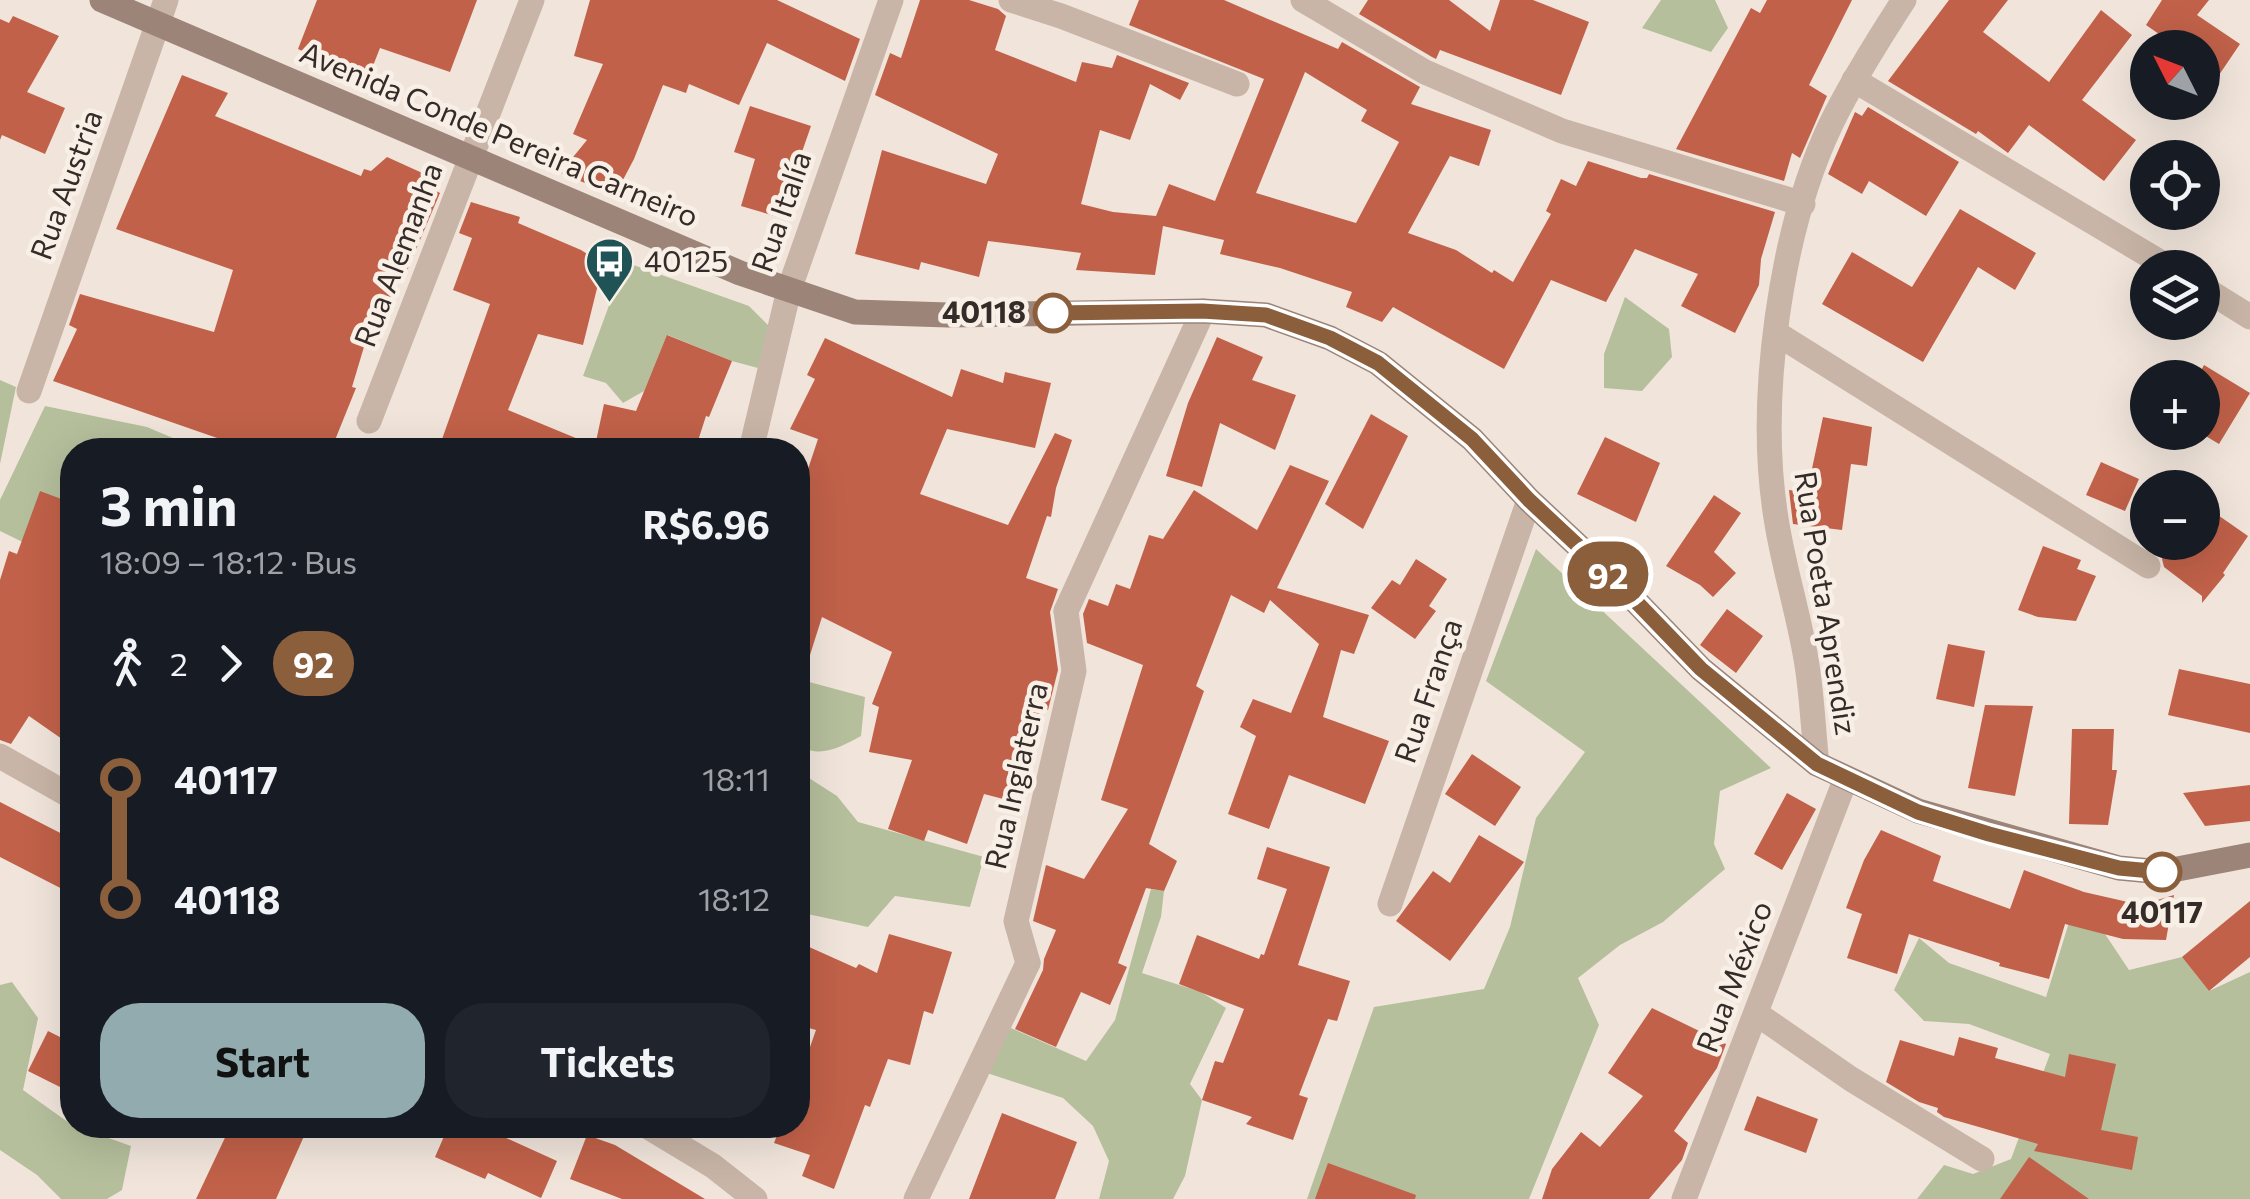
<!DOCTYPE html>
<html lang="en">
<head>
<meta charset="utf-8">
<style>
	body { margin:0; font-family:Commissioner,sans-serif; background:#20242c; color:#f1f3f6; height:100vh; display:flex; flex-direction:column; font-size:38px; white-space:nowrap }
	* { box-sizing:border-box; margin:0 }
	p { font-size:32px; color:#9ea1a6 }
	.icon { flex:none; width:55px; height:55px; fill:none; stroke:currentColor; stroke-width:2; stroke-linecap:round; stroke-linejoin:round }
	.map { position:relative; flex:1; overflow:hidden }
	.drawer { position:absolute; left:60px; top:438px; width:750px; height:700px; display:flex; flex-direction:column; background:#171b24; border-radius:40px; box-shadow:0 10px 40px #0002 }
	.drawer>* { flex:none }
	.badge { padding:0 20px; border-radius:32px; font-size:35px; line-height:65px }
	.needle { width:65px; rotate:312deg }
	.tools { position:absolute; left:2130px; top:30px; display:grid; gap:20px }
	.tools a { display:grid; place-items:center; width:90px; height:90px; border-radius:50%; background:#171b24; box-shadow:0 10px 40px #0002; font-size:50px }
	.map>.badge { position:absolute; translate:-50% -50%; box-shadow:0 0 0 5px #fff }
	.legs { display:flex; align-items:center; gap:15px; height:110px; padding:0 40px; font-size:32px }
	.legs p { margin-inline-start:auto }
	.summary { display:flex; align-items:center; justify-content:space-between; height:170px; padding:0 40px }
	h1 { font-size:55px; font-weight:700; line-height:75px }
	.cta { display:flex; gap:20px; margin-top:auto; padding:20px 40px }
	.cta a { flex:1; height:115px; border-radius:40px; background:#92abae; color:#111; font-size:40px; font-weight:700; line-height:115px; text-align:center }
	.cta a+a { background:#20242c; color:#f1f3f6 }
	ul { padding:0 40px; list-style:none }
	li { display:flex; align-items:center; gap:35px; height:120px; font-size:38px }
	li i { display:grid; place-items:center; width:15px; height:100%; margin:0 12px; background:currentColor }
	li i::after { content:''; width:25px; height:25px; margin:-12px; border:8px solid; border-radius:50%; background:#171b24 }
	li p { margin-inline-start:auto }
	li:first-child i { background:linear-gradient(#0000 50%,currentColor 0) }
	li:last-child i { background:linear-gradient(currentColor 50%,#0000 0) }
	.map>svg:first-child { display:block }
	.green { fill:#b5bf9c }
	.building { fill:#c16149; fill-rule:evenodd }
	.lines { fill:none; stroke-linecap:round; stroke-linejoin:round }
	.pedestrian { stroke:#c8b5a7; stroke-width:25 }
	.minor { stroke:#c8b5a7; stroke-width:25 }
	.tertiary { stroke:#c8b5a7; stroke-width:25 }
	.secondary { stroke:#9c8479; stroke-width:25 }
	.line-1-casing { stroke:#fff; stroke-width:22 }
	.line-1 { stroke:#8b5e3c; stroke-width:15 }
	.stop-1-dot { fill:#fff; stroke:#8b5e3c; stroke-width:5 }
	.labels { text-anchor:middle; stroke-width:9; stroke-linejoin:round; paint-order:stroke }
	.street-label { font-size:30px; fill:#352b28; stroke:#f8f0e7 }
	.poi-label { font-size:30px; fill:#352b28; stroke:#f8f0e7; text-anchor:start }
	.stop-label { font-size:30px; font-weight:bold; fill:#352b28; stroke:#f8f0e7; text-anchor:end }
</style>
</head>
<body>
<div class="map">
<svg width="2250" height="1199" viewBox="0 0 2250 1199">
	<rect width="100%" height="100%" fill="#f1e5db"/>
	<path class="green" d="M1661 0H1715L1728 28 1711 52 1642 28Z
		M625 262 749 306 769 326 758 368 732 361 668 335 644 391 623 403 606 383 583 376Z
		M1625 297 1669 329 1672 357 1642 391 1604 388V354Z
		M0 380 16 387 0 464Z
		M45 406 147 427 201 450H72V566L0 531V500Z
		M1536 549 1771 768 1720 791 1714 844 1725 869 1663 922 1620 945 1578 978 1599 1025 1529 1199H1307L1374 1007 1484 989 1510 927 1536 818 1585 752 1486 681Z
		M798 679 865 697 861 736C841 747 818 760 798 744Z
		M798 771 837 796 858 822 984 857 970 907 895 896 868 927 803 913 798 919Z
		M1151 889 1164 891 1161 917 1142 973 1201 992 1226 1008 1190 1084 1202 1100 1185 1176 1173 1199H1099L1109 1161 1093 1126 1063 1098 978 1070 1011 1028 1086 1061 1115 1020Z
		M2079 890 2111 909 2105 934 2129 970 2182 957 2209 991 2250 972V1199H1917L1944 1165 1973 1174 2011 1159 2050 1054 1969 1024 1924 1021 1894 990 1919 938 1949 963 2046 997Z
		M12 982 38 1018 23 1090 72 1125 131 1146 122 1190 107 1199H61L37 1175 0 1150V985Z"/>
	<path class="building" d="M317 0H477L450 72 380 48 367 81 298 49Z
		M590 0H777L860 39 845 81 767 43 739 105 689 84 686 93 663 85 634 159 615 195 560 173 587 140 573 134 603 64 574 56Z
		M920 0H969L998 9 1006 16 995 50 1076 82 1082 62 1112 68 1117 55 1189 83 1180 100 1150 84 1130 140 1100 130 1081 204 1113 212 1156 216 1169 184 1215 201 1264 79 1129 25 1139 0H1224L1338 49 1342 42 1420 87 1411 104 1491 130 1479 166 1450 156 1408 233 1456 250 1492 273 1494 270 1513 282 1551 214 1546 211 1561 179 1576 186 1588 161 1641 178H1647L1649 174 1775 212 1761 259 1759 285 1735 333 1681 306 1698 274 1635 249 1606 302 1551 280 1504 369 1393 307 1382 322 1346 307 1352 292 1280 268 1220 254 1224 240 1163 226 1155 275 1076 270 1081 253 988 241 979 277 921 262 919 270 855 254 882 150 986 184 998 154 875 95 890 53 901 58ZM1305 72 1367 110 1361 121 1399 142 1356 223 1256 193Z
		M1368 0H1449L1490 31 1500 0H1533L1589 22 1561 95 1440 50 1436 59 1432 57 1359 14Z
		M1767 0H1852L1809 85 1827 96 1800 158 1792 153 1784 181 1676 149 1751 8 1760 13Z
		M1949 0H2008L1983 32 2049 82 2101 10 2132 35 2082 100 2136 140 2104 181 2029 125 2008 153 1978 131 1976 134 1888 81Z
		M2162 0H2209L2197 15 2240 44 2219 75 2202 63V48H2179L2146 25Z
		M13 16 59 36 27 92 65 108 45 154 2 135 0 140V19L9 23Z
		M182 75 228 93 215 116 361 176 364 169 371 171 387 157 440 181 436 191 440 193 406 273 402 271 380 322 372 320 352 387 356 388 331 450H242L219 442 220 439 53 381 77 329 69 325 80 294 214 332 233 270 116 229Z
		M750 106 811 126 795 172 791 171 778 217 741 206 755 159 734 152Z
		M1868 107 1959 162 1926 216 1869 181 1862 194 1828 174 1855 112 1862 116Z
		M471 202 520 217 518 223 581 250 603 264 583 345 538 334 508 410 595 446 604 404 636 411 667 335 732 361 709 417 706 416 695 450H463L441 442 490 304 453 290 472 238 459 233Z
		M1960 209 2036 253 2015 290 1978 267 1923 362 1822 304 1852 252 1912 287Z
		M1217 337 1263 357 1252 380 1296 395 1275 450 1220 423 1202 487 1166 476 1188 403Z
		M825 338 952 397 961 369 1003 383 1005 372 1051 383 1035 448 947 429 920 494 1008 525 1055 433 1072 440 1056 488 1051 517 1047 516 1026 578 1058 589 1050 612 1058 670 1048 710 1041 707 1015 802 984 794 967 844 928 830 924 841 888 829 912 760 869 752 879 707 872 704 892 652 822 617 804 674 798 672V499L818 439 790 429 815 379 807 375Z
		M2204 365 2250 393 2219 444 2199 432H2202V378H2197Z
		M1371 414 1408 436 1363 529 1325 504Z
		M1823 417 1872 427 1867 466 1851 464 1842 530 1793 524 1792 516 1789 490 1807 492Z
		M1605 437 1660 463 1636 522 1577 494Z
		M2101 462 2139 479 2125 511 2086 495Z
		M1290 465 1329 481 1277 588 1369 615 1354 654 1341 650 1323 717 1389 741 1365 804 1289 775 1269 829 1228 814 1256 736 1240 727 1253 699 1291 713 1319 644 1270 600 1264 613 1231 595 1196 686 1204 691 1149 844 1177 861 1164 891 1146 888 1118 963 1127 967 1110 1005 1081 992 1056 1047 1015 1029 1043 970 1044 959 1056 930 1033 921 1046 865 1084 879 1128 809 1101 800 1143 665 1087 643 1083 614 1089 599 1108 606 1116 584 1130 589 1149 535 1163 539 1194 490 1257 530Z
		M40 491 72 503V746L29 716 11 744 0 740V580L9 551 17 554Z
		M1714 495 1741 513 1714 552 1736 573 1713 597 1700 585 1666 566Z
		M2202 504 2248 536 2223 573 2225 575 2202 603V596L2164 567 2162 559 2174 542H2202Z
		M2043 546 2081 560 2077 569 2096 576 2076 621 2038 617 2018 610Z
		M1416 559 1447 579 1429 606 1436 611 1415 639 1371 608 1392 580 1400 585Z
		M1727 609 1763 636 1736 673 1700 645Z
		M1948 644 1985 651 1974 707 1936 699Z
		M2179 669 2250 684V733L2168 715Z
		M1985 705 2033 706 2015 796 1968 788Z
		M2072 729H2114L2112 770H2117L2108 825 2069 824Z
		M1472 754 1521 787 1495 826 1445 794Z
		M2250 785V821L2205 826 2183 793Z
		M1787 793 1816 809 1782 870 1754 854Z
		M0 802 72 839V894L0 857Z
		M1881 830 1941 856 1933 881 2010 909 2024 870 2084 892 2141 905 2174 895 2166 940 2123 939 2065 924 2049 979 1999 966 2000 963 1909 934 1897 974 1847 958 1862 914 1846 908 1864 860Z
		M1479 835 1524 862 1450 961 1396 921 1433 871 1450 883Z
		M1267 847 1330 867 1298 965 1350 981 1337 1021 1328 1019 1299 1095 1308 1098 1293 1140 1246 1124 1252 1117 1202 1100 1215 1061 1223 1063 1244 1009 1179 984 1197 935 1259 959 1261 954 1264 955 1287 889 1257 879Z
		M2250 901V957L2209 991 2182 957Z
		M889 934 952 952 933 1014 924 1011 910 1065 888 1059 870 1107 865 1105 834 1189 802 1176 810 1155 774 1143 781 1125H798V1081L816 1030 798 1025V942L856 968 859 964 877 973Z
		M1652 1008 1726 1044 1717 1068 1674 1131 1688 1143 1682 1160 1649 1199H1542L1552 1169 1581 1132 1600 1147 1643 1096 1608 1073Z
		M48 1031 72 1043V1093L28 1071Z
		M1959 1037 1998 1048 1995 1058 2065 1077 2069 1054 2116 1064 2101 1130 2138 1137 2132 1170 2034 1151 2038 1144 1944 1117 1937 1112 1938 1108 1919 1102 1886 1082 1900 1040 1954 1056Z
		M1757 1096 1818 1119 1806 1153 1744 1130Z
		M1002 1113 1077 1142 1055 1199H969Z
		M231 1125H309L276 1199H196Z
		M449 1125H509L504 1137 557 1161 541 1198 488 1173 485 1179 435 1157Z
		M587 1135 615 1145 705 1199H622L570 1179Z
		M2029 1157 2089 1199H2000Z
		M1328 1163 1416 1195 1415 1199H1315Z"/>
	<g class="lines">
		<path class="pedestrian" d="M1028 963 1016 921 1074 671 1066 611"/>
		<path class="minor" d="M1011 0 1061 16 1237 84
			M1303 0 1425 72 1562 131 1803 204
			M1854 80 2170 268
			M2202 287 2250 317
			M1776 333 2148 566
			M29 391 166 0
			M369 421 532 0
			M751 450 789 290 891 0
			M1066 611 1203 311
			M0 756 72 797
			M1390 904 1529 500
			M1757 1014 1851 1079 1982 1159
			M645 1125 713 1166 755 1199
			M916 1199 1028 963
			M1684 1199 1846 778"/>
		<path class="tertiary" d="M1817 764C1813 729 1812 693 1806 659 1798 611 1783 565 1776 518 1757 400 1780 231 1831 124 1852 81 1878 40 1904 0"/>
		<path class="secondary" d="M102 0 740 273 855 312 948 315 1203 311 1266 315 1330 338 1378 363 1472 439 1529 500 1621 586 1701 669 1817 764 1918 811 2119 868 2162 872 2250 855"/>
	</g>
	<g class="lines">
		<defs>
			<path id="line-1" d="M1053 313 1202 311 1266 315 1330 338 1378 363 1472 439 1529 500 1621 586 1701 669 1817 764 1918 812 1989 834 2119 868 2162 872"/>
		</defs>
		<use href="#line-1" class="line-1-casing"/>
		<use href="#line-1" class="line-1"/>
	</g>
	<defs>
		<symbol id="bus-pin" viewBox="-11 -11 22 30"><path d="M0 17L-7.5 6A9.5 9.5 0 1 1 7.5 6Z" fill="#1f5355" stroke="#f8f0e7"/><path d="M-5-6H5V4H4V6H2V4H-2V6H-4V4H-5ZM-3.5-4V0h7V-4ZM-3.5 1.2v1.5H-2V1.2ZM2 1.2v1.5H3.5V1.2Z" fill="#fff"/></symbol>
	</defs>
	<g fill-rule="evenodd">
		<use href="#bus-pin" x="582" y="234" width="55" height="75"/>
	</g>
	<g class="stop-1-dot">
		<circle cx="1053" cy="313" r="18"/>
		<circle cx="2162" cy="872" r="18"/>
	</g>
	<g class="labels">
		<g class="street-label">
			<text transform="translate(499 135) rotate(23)" y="10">Avenida Conde Pereira Carneiro</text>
			<text transform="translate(67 185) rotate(-70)" y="10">Rua Austria</text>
			<text transform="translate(782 212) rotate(-71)" y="10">Rua Italía</text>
			<text transform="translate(399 255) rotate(-69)" y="10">Rua Alemanha</text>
			<text transform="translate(1825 603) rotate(81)" y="10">Rua Poeta Aprendiz</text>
			<text transform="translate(1429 691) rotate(-71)" y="10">Rua França</text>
			<text transform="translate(1017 776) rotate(-77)" y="10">Rua Inglaterra</text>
			<text transform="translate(1735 977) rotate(-69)" y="10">Rua México</text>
		</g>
		<g class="poi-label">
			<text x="644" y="272">40125</text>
		</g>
		<g class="stop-label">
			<text x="1026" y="323">40118</text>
			<text x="2162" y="923" text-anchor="middle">40117</text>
		</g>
	</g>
</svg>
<div class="tools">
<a><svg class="needle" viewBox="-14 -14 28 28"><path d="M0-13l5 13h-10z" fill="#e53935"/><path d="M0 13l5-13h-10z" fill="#9ea1a6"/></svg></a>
<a><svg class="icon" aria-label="locate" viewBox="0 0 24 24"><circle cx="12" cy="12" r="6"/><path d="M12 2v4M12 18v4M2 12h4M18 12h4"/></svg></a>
<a><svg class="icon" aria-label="layers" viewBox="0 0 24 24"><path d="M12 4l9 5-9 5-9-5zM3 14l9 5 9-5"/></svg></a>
<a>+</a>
<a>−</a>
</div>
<b class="badge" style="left:1608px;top:574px;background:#8b5e3c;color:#fff">92</b>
<section class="drawer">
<div class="summary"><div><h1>3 min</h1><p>18:09 – 18:12 · Bus</p></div><b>R$6.96</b></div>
<div class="legs"><svg class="icon" aria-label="walk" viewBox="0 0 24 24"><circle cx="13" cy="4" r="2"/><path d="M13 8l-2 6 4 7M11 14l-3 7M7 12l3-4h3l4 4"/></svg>2<svg class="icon" aria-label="forward" viewBox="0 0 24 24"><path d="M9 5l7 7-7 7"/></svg><b class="badge" style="background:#8b5e3c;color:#fff">92</b></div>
<ul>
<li><i style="color:#8b5e3c"></i><b>40117</b><p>18:11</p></li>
<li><i style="color:#8b5e3c"></i><b>40118</b><p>18:12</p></li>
</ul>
<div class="cta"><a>Start</a><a>Tickets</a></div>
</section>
</div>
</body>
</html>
